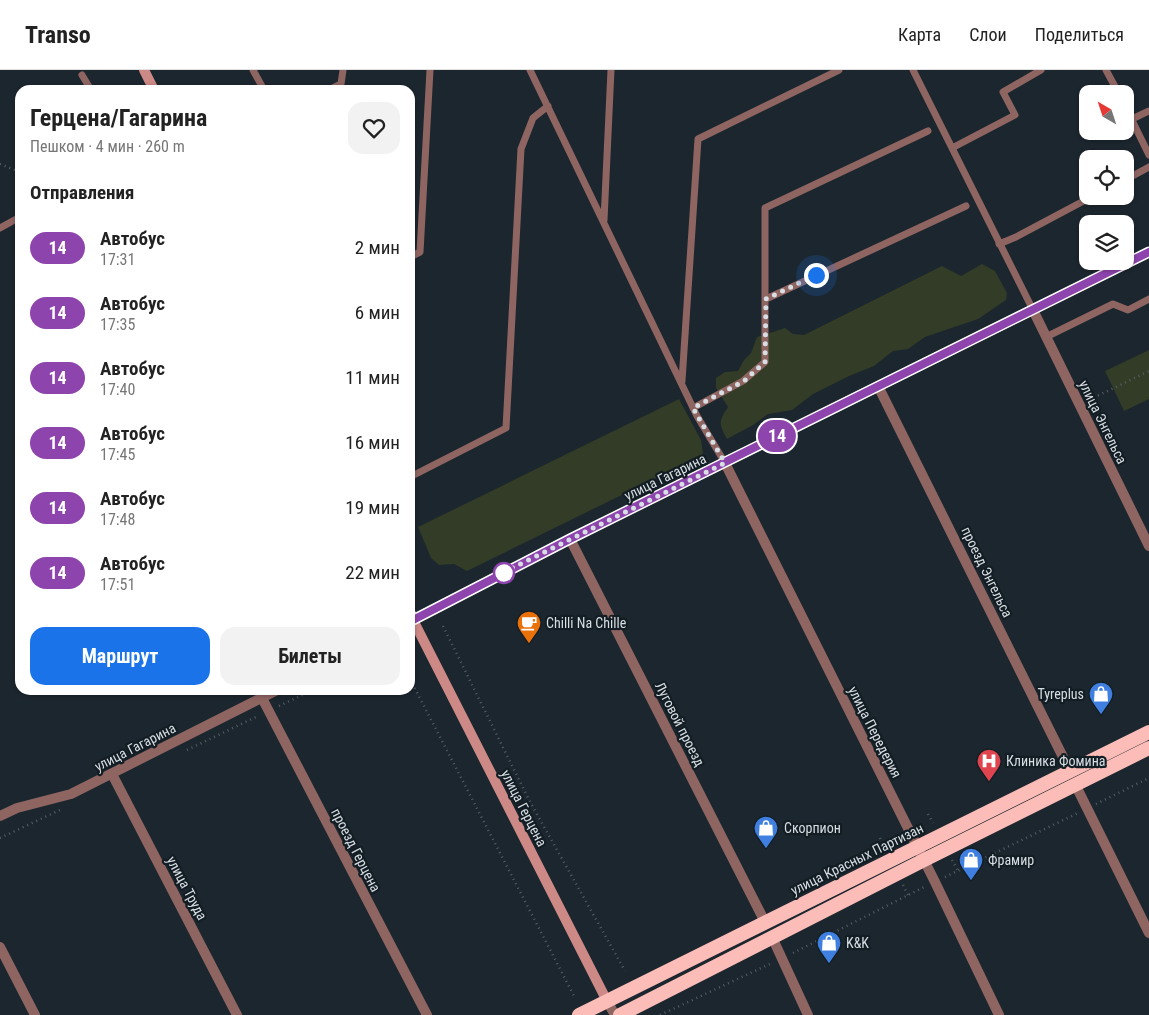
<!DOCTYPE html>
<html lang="ru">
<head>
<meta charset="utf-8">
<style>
	body { margin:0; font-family:"Roboto Condensed",sans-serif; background:#f2f2f2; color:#222; height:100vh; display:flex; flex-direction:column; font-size:19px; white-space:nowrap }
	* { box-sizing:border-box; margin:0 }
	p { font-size:16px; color:#767676 }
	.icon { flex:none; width:28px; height:28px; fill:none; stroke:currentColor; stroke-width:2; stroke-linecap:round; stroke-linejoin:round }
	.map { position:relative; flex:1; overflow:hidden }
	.panel { position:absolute; left:15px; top:15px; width:400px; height:610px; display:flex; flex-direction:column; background:#fff; border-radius:15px; box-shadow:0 1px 4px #0004 }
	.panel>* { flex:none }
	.badge { padding:0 10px; border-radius:16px; font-size:18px; line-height:32px }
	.needle { width:32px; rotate:321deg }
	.fabs { position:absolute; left:1079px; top:15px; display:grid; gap:10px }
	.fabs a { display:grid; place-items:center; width:55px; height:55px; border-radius:10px; background:#fff; box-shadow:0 1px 4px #0004; font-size:25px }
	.you { position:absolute; width:25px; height:25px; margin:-12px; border:4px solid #fff; border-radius:50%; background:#1a73e8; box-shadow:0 0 0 8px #1a73e833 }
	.map>.badge { position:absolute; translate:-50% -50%; box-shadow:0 0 0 2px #fff }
	h2 { padding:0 15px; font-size:19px; line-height:45px }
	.round { display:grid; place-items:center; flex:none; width:52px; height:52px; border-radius:15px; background:#f2f2f2 }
	.head { display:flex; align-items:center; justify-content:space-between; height:85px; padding:0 15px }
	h1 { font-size:24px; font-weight:700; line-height:38px }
	.cta { display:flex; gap:10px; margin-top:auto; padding:10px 15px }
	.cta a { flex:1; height:58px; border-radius:15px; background:#1a73e8; color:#fff; font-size:20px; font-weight:700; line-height:58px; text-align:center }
	.cta a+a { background:#f2f2f2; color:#222 }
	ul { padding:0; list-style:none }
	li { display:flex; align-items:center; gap:15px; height:65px; padding:0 15px }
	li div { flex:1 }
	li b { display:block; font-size:19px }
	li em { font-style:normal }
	li .badge { min-width:55px; font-weight:700; text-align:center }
	header { display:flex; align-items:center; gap:30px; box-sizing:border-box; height:70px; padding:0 25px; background:#fff; border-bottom:1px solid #e0e0e0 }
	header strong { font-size:24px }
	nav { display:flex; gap:28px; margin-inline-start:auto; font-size:18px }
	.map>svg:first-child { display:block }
	.green { fill:#333c26 }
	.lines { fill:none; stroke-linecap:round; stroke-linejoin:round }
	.path { stroke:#555e65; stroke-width:2.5; stroke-dasharray:1 4; stroke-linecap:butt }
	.service { stroke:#8f6562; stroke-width:7 }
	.minor { stroke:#8f6562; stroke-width:10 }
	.tertiary { stroke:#8f6562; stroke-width:10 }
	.secondary { stroke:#cc8985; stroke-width:10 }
	.trunk { stroke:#fcbcb7; stroke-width:14 }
	.line-casing { stroke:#fff; stroke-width:11 }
	.line { stroke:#8e44ad; stroke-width:8 }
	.walk { stroke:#d8dfe4; stroke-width:5; stroke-dasharray:0 9 }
	.stop-dot { fill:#fff; stroke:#8e44ad; stroke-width:2.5 }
	.labels { text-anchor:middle; stroke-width:4.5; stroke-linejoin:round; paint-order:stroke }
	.street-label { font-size:14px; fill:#d8dfe4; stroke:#131d24 }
	.poi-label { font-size:14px; fill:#d8dfe4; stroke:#131d24; text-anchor:start }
</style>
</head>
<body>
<header>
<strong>Transo</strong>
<nav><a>Карта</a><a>Слои</a><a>Поделиться</a></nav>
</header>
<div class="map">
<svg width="1149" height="945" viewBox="0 0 1149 945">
	<rect width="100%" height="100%" fill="#1c262e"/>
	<path class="green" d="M982 194 995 201 1007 223 1006 230 978 249 925 267 908 279 893 281 874 296 849 306 813 324 792 340 768 344 753 355 727 369C719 354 718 352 728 337L716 318V308L725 302 738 301 744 290 751 283 757 267 785 258 793 264 804 265 942 196 961 206Z
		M1149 280V329L1124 341 1105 301Z
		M679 329 701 370 703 384 691 391 467 501 454 494 439 495 431 488 418 457Z"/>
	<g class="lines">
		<path class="path" d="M0 94 20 102
			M1089 330 1149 301
			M443 556 529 730 625 901
			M410 609 574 926
			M279 636 313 620
			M187 680 258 646
			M1096 734 1149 708
			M928 744 933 753
			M0 768 62 739
			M880 768 884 777
			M952 790 958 801
			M945 807 1078 743
			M903 815 908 825
			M793 883 926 816
			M660 945 772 893"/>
		<path class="service" d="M253 0 264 20
			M530 0 697 346 725 393
			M913 0 1033 240
			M1106 0 1119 24
			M82 5 91 20
			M329 20 341 14 343 0
			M1125 36 1149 85
			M1132 49 1149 41
			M952 78 1015 45 1003 22 1041 0
			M1125 110 1149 97
			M604 150 611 0
			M0 158 20 147
			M999 174 1016 167 1093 126
			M410 187 420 182 430 0
			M766 229 966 136
			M1046 267 1113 234 1128 240 1149 229
			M682 311 698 69 839 0
			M693 338 743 311 765 292V138L928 61
			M410 407 506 358 521 79 533 48 548 36"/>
		<path class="minor" d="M1033 240 1149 476
			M878 316 1070 701
			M725 393 935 812 999 945
			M570 469 765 852
			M262 628 427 945
			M112 704 237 945
			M1075 714 1149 863
			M0 746 17 738 71 724 277 620
			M772 867 808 945
			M0 877 35 945"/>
		<path class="tertiary" d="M413 550 570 469 1149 182
			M607 931 615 945"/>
		<path class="secondary" d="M144 0 154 20
			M410 544 607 931"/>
		<path class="trunk" d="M579 945 1149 662
			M620 945 924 790 1149 678"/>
	</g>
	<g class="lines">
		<defs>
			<path id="line" d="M410 543 413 550 570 469 1149 182"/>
		</defs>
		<use href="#line" class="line-casing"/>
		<use href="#line" class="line"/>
		<path class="walk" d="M504 503 500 504 725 393 693 338 744 311 765 292 766 229 816 205"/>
	</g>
	<defs>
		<symbol id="cafe-pin" viewBox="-11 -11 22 30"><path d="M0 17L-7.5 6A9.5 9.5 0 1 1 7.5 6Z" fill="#e8710a" stroke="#131d24"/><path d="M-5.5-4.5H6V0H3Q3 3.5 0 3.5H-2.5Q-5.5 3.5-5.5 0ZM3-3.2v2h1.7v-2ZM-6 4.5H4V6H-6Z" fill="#fff"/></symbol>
		<symbol id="shop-pin" viewBox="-11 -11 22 30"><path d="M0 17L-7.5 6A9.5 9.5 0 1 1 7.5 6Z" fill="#3f7fe0" stroke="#131d24"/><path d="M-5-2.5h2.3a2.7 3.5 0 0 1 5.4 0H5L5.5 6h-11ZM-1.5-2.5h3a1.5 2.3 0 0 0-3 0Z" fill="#fff"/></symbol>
		<symbol id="hospital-pin" viewBox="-11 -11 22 30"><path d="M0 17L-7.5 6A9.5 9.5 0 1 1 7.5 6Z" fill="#e0444e" stroke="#131d24"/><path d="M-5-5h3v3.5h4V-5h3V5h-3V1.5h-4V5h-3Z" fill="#fff"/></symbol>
	</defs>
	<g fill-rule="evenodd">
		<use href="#cafe-pin" x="515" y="539" width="28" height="38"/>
		<use href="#shop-pin" x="1087" y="610" width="28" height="38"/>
		<use href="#hospital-pin" x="975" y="677" width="28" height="38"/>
		<use href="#shop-pin" x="752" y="744" width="28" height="38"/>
		<use href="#shop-pin" x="957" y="776" width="28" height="38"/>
		<use href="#shop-pin" x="815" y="859" width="28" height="38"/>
	</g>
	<circle class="stop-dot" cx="504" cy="503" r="10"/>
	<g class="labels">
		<g class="street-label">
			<text transform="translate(1103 352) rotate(64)" y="5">улица Энгельса</text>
			<text transform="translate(665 407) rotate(-26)" y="5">улица Гагарина</text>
			<text transform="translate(987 502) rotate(64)" y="5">проезд Энгельса</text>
			<text transform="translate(680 654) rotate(63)" y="5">Луговой проезд</text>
			<text transform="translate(875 662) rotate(63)" y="5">улица Передерия</text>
			<text transform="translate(135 677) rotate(-27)" y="5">улица Гагарина</text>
			<text transform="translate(524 738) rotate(63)" y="5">улица Герцена</text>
			<text transform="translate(356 780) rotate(63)" y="5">проезд Герцена</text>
			<text transform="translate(857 789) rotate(-26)" y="5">улица Красных Партизан</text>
			<text transform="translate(187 818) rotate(62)" y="5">улица Труда</text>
		</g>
		<g class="poi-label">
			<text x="546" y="558">Chilli Na Chille</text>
			<text x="1084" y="629" text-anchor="end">Tyreplus</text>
			<text x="1006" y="696">Клиника Фомина</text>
			<text x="784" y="763">Скорпион</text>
			<text x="988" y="795">Фрамир</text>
			<text x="846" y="878">K&amp;K</text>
		</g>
	</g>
</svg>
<div class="fabs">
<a><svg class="needle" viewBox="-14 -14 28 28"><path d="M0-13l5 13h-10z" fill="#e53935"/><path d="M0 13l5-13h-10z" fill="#767676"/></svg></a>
<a><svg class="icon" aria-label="locate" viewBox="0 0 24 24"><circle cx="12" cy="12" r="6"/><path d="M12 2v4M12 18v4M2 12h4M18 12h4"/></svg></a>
<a><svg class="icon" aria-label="layers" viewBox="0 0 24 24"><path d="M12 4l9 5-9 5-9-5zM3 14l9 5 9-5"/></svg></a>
</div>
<div class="you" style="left:816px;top:205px"></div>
<b class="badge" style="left:777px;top:366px;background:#8e44ad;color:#fff">14</b>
<section class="panel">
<div class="head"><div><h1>Герцена/Гагарина</h1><p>Пешком · 4 мин · 260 m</p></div><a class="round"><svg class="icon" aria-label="heart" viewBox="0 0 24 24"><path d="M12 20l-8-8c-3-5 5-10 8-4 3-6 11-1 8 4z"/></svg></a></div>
<h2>Отправления</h2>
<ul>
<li><span class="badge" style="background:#8e44ad;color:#fff">14</span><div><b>Автобус</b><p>17:31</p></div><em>2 мин</em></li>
<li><span class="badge" style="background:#8e44ad;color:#fff">14</span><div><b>Автобус</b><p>17:35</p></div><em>6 мин</em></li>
<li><span class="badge" style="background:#8e44ad;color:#fff">14</span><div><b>Автобус</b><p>17:40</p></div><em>11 мин</em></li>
<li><span class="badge" style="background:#8e44ad;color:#fff">14</span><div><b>Автобус</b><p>17:45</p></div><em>16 мин</em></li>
<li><span class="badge" style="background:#8e44ad;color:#fff">14</span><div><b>Автобус</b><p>17:48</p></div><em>19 мин</em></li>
<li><span class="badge" style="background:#8e44ad;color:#fff">14</span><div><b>Автобус</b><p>17:51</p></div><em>22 мин</em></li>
</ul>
<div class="cta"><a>Маршрут</a><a>Билеты</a></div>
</section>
</div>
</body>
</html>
